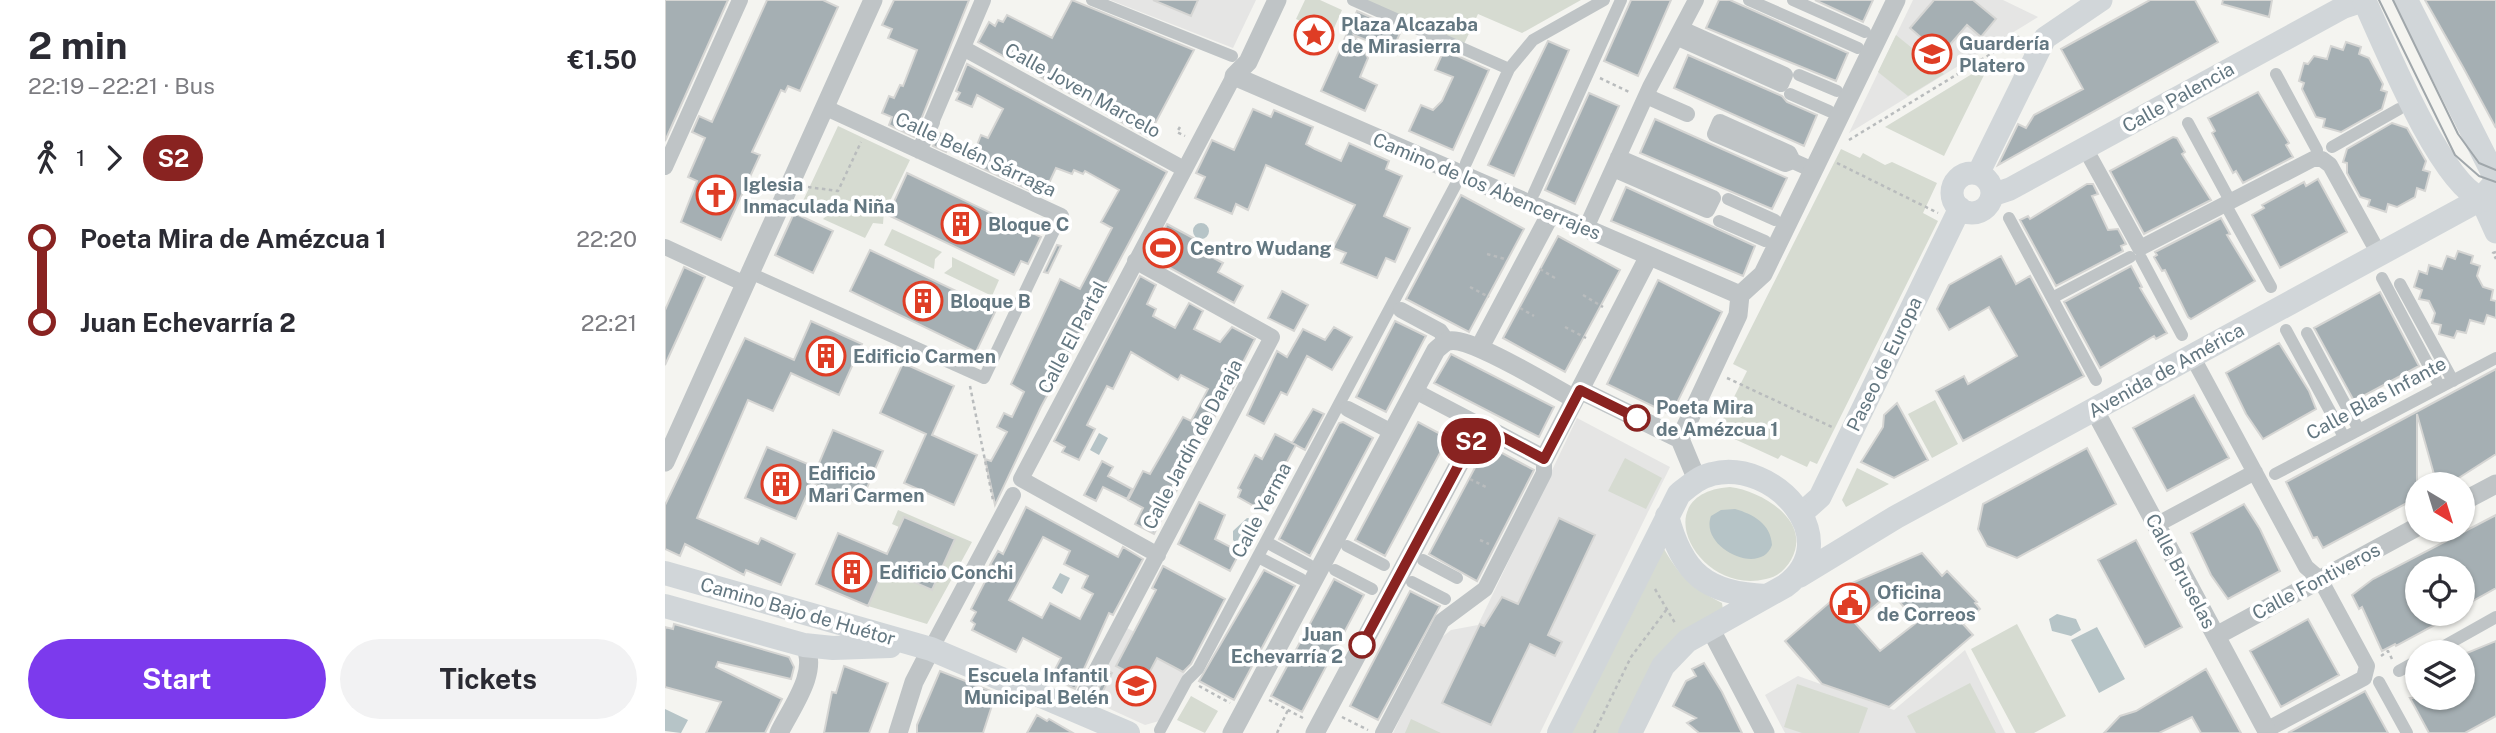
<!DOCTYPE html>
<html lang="en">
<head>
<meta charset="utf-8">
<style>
	body { margin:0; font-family:"Public Sans",sans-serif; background:#f2f2f3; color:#2b2b33; height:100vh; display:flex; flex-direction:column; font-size:26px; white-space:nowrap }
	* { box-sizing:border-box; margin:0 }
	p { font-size:23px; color:#7c7c81 }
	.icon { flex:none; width:38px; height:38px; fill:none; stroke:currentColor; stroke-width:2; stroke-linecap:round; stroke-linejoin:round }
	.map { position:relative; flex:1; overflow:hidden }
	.details { display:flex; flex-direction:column; background:#fff; width:665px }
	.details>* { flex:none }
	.badge { padding:0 14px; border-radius:23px; font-size:24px; line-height:46px }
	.needle { width:46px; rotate:142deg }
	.fabs { position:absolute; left:1740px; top:472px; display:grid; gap:14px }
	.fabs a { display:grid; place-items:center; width:70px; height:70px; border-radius:50%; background:#fff; box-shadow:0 2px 5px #0004; font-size:35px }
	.map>.badge { position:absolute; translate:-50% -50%; box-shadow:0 0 0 4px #fff }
	.legs { display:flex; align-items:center; gap:10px; height:77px; padding:0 28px; font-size:23px }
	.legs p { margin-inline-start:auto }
	.headline { display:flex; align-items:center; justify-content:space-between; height:119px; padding:0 28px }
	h1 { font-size:38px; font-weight:700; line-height:52px }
	.button { display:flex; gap:14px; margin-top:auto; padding:14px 28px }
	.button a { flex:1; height:80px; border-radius:42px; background:#7c3aed; color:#fff; font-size:28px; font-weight:700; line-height:80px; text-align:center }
	.button a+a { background:#f2f2f3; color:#2b2b33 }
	ul { padding:0 28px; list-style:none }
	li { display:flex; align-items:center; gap:24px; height:84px; font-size:26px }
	li i { display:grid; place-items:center; width:10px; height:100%; margin:0 9px; background:currentColor }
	li i::after { content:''; width:18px; height:18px; margin:-9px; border:5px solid; border-radius:50%; background:#fff }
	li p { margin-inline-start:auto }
	li:first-child i { background:linear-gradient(#0000 50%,currentColor 0) }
	li:last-child i { background:linear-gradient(currentColor 50%,#0000 0) }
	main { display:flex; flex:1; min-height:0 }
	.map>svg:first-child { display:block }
	.built { fill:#e5e5e4 }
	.green { fill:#d6dbd1 }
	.water { fill:#b6c4c7 }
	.building { fill:#a5afb3; stroke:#d5d5d3; stroke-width:2; fill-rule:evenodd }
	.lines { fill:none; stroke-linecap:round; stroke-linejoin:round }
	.path { stroke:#b9bcbd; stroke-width:2.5; stroke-dasharray:3.5 3.5; stroke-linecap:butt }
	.pedestrian { stroke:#bfc4c6; stroke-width:12 }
	.minor { stroke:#bfc4c6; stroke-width:16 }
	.tertiary { stroke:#bfc4c6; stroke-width:19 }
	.secondary { stroke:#d1d6d9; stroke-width:23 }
	.primary { stroke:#d1d6d9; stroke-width:24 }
	.tram { stroke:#a0a7ab; stroke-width:2 }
	.line-1-casing { stroke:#fff; stroke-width:16 }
	.line-1 { stroke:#892321; stroke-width:10 }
	.stop-1-dot { fill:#fff; stroke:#892321; stroke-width:3.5 }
	.labels { text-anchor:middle; stroke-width:7; stroke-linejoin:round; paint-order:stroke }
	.poi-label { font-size:19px; font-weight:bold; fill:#637781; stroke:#fff; text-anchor:start }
	.street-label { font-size:19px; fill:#637781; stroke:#fff }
	.stop-label { font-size:19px; font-weight:bold; fill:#637781; stroke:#fff; text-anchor:start }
</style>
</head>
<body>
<main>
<section class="details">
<div class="headline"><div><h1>2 min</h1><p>22:19 – 22:21 · Bus</p></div><b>€1.50</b></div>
<div class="legs"><svg class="icon" aria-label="walk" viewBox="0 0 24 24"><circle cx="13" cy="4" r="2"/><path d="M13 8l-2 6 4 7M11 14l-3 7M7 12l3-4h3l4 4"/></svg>1<svg class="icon" aria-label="forward" viewBox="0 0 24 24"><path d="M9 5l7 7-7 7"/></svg><b class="badge" style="background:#892321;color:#fff">S2</b></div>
<ul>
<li><i style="color:#892321"></i><b>Poeta Mira de Amézcua 1</b><p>22:20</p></li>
<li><i style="color:#892321"></i><b>Juan Echevarría 2</b><p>22:21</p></li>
</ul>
<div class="button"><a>Start</a><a>Tickets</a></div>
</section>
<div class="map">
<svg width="1831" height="733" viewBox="0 0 1831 733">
	<rect width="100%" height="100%" fill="#f4f4f0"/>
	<path class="built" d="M445 0H591L568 48Z
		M1248 0H1338L1373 17 1184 133Z
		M912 418 1005 467 875 733H728L772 641 786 630 813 625Z
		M460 627 526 661 494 721 480 725 423 699Z
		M1300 650 1340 733H1120L1100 695 1133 676 1229 710Z"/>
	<path class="green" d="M640 0H655L677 10 666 35 631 19Z
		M700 0H916L857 33 813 14 799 44Z
		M1231 35 1279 74 1243 96 1213 72Z
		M1325 63 1279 156 1220 127Z
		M173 126 245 160 223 205 209 201H138Z
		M1176 149 1195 158 1198 153 1220 165 1227 162 1272 183 1258 213 1273 221 1152 464 1145 461 1142 467 1116 455 1113 459 1052 431 1082 371 1068 364Z
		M167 211H219L218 224 208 223 200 238 158 219Z
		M227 229 277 252 270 259 269 269 219 245Z
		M287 257 334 280 327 296 279 273 287 267Z
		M1270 400 1293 444 1267 458 1243 414Z
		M960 458 997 478 981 509 943 491Z
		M1192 468 1224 484 1181 507 1177 500Z
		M1065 487C1097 491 1148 521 1126 560 1120 570 1112 577 1101 579 1032 596 979 493 1065 487Z
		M233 510 307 542 262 624 203 606 219 569 267 590 289 539 239 517 234 527 227 524Z
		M999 549C1015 577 1028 588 1057 603L1058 610 955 733H903Z
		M1352 624 1401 716 1369 733H1351L1306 649Z
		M1305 683 1331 733H1251L1242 716Z
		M1132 684 1203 708 1194 733H1137L1119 727Z
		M526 696 553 711 540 733 512 720Z
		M746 719 776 733H740Z"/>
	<path class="water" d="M528 231a8 8 0 1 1 16 0a8 8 0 1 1-16 0Z
		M434 433 443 438 434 455 425 450Z
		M1070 509C1088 514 1106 524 1107 545 1096 577 1034 548 1046 516L1056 510Z
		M582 518 588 519 589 526 582 543 573 545 568 540V531Z
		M395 573 405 578 397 594 387 588Z
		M1392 614 1411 619 1416 630 1406 636 1387 631 1384 619Z
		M1432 627 1460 679 1434 693 1406 640Z
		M0 709 23 720 16 733 0 731Z"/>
	<path class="building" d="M0 0H63L0 141Z
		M102 0H158L173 7 135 91 123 86 120 92 116 90 87 152 95 155 56 240 16 222 32 181 23 177 40 138 27 132 34 116 47 122Z
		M229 0H304L249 137 224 125 227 117 217 113 224 96 229 98 235 85 238 86 252 50 223 38 227 29 217 25Z
		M407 0 529 50 483 137 313 42 324 22 330 26 333 20 338 22 342 15 387 38Z
		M488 0H533L526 16Z
		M966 0H1006L973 76 939 61Z
		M1054 0H1065L1183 53 1171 81 1041 28Z
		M1150 0H1208L1198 22Z
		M1269 0H1308L1331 19 1316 37 1302 25 1276 55 1245 28Z
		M1485 0H1530L1553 42 1333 165 1353 124 1361 128 1369 115 1418 89 1396 49Z
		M1558 0H1607L1604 17 1557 4Z
		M1760 0H1831V128L1798 67Z
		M692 11 736 31 727 51 689 35 703 58 695 77 712 85 700 111 656 91Z
		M883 41 904 50 849 176 823 165Z
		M1681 42 1696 47 1694 54 1704 58 1718 84 1716 90 1722 92 1717 109 1676 132 1658 127 1660 119 1651 117 1637 89 1639 83 1634 81 1639 63 1643 64 1649 56 1662 59 1666 46 1678 50Z
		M779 50 824 70 788 150 744 131 756 105 768 110 777 101 788 77 770 70Z
		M1023 55 1117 96 1122 102 1152 115 1139 146 1009 88Z
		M302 64 502 172 376 407 330 505 320 459 326 461 342 432 332 427 339 413 347 417 359 392 346 384 395 279 415 289 447 228 436 222 454 190 420 171 418 174 409 170 407 174 391 168 378 196 305 163 316 135 323 138 338 109 312 95 307 107 291 100 295 93 291 91Z
		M1593 92 1624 143 1621 145 1628 157 1578 183 1571 171 1568 173 1547 133 1550 131 1543 118Z
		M924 93 954 106 910 204 880 190Z
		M588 109 606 117 609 110 648 127 641 144 650 149 676 161 684 143 724 161 721 169 737 176 719 216 745 228 730 262 721 258 712 278 676 263 681 253 668 248 690 205 654 189 601 165 583 210 571 204 567 214 530 198 540 177 531 173 547 140 569 150Z
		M990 119 1122 178 1107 209 975 153Z
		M1727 123 1742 128 1761 161 1758 170 1765 172 1760 191 1752 188 1750 197 1732 207 1723 204 1721 212 1703 206 1705 200 1695 197 1682 173V163L1678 162 1682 149Z
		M274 133 287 139 281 152 268 146Z
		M1508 137 1512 138 1520 152 1517 154 1546 200 1479 234 1445 171Z
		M242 173 376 237 363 264 356 261 349 275 223 215Z
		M1653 179 1682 232 1615 268 1587 215 1599 208 1597 205 1639 182 1641 186Z
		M1422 184H1428L1433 194 1427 196 1443 230 1453 229 1461 244 1456 246 1458 251 1391 286 1355 220 1363 216 1365 219Z
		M961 187 1090 246 1078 276 946 221Z
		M796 195 859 229 804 332 741 299Z
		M129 213 168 231 148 273 110 255Z
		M1556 218 1565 234 1562 235 1590 281 1526 319 1523 317 1500 270 1497 271 1489 257 1492 255 1490 252Z
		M502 224 530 239 526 246 558 263 553 272 578 286 569 303 485 257Z
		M893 236 955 270 900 372 838 338Z
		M392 245 396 246 383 273 379 272Z
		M205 250 331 310 311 352 185 291Z
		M1793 251 1808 256 1806 263 1815 266 1812 276 1818 287 1828 290 1826 300 1831 301V318L1822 315 1819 324 1805 320 1801 333 1792 331 1789 338 1774 334 1776 325 1767 323 1770 313 1764 301 1754 299 1757 290 1749 287 1754 271 1762 274 1764 265 1777 269 1782 256 1790 259Z
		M1336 256 1351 284 1365 276 1419 376 1298 441 1271 391 1299 376 1303 384 1352 356 1324 307 1284 330 1272 309 1284 285Z
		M1466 266 1477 287 1475 288 1502 333 1491 339 1489 336 1435 368 1399 302Z
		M19 267 40 277 0 365V310Z
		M475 276 491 285 482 304 491 309 488 316 510 328 524 303 538 311 529 329 555 342 567 327 590 339 573 372 576 373 562 399 560 397 489 534 470 524 478 508 463 500 478 471 485 474 518 417 526 421 543 389 516 375 513 380 466 352 448 389 442 386 422 425 430 429 414 460 397 452 400 447 389 441Z
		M993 280 1057 312 1006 415 942 384Z
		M617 291 643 305 629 331 603 318Z
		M1715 292 1754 366 1689 401 1649 328Z
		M146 321 197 344 174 395 126 373 108 411 83 400 32 518 93 544 96 538 130 554 116 585 81 570 79 575 20 544 15 556 0 549V505L80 338 129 360Z
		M730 321 761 336 721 412 691 397Z
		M669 327 687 337 667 370 642 356 622 395 616 392 599 424 582 415 612 351 622 357 638 329 660 340Z
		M1614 343 1644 391 1651 409 1598 439 1581 414 1561 373Z
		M786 354 889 407 874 437 769 383Z
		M238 363 289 386 267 435 312 455 289 505 239 483 261 434 215 413Z
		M1831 369V454L1789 481 1786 477 1772 485 1752 414V515L1748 516 1742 503 1658 548 1652 537 1648 538 1621 482Z
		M1529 395 1564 458 1502 491 1468 428Z
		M1232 403 1263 460 1229 478 1196 462 1218 427 1219 415Z
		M648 409 659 414 640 450 627 443Z
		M678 422 708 438 645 556 614 539 674 423Z
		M753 422 783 438 720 556 690 540Z
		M168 430 218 451 195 504 147 483 131 519 80 498 102 447 152 468Z
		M610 434 631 445 596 510 573 497 576 490 573 488 590 455 597 459Z
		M822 445 869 470 812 581 764 554Z
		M1422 448 1451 504 1352 558 1322 546 1313 529 1318 504Z
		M437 461 448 467 443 476 467 489 462 499 438 487 431 501 419 495Z
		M534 502 560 515 550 539 575 552 565 571 513 544Z
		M1579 504 1595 529 1615 571 1563 599 1546 575 1526 533Z
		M361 507 453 557 458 547 478 559 448 615 444 613 410 689 386 677 396 658 358 638 351 652 307 630 310 624 306 621 311 612 306 609 328 566 325 565 333 551 338 554ZM378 537 405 551 399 564 423 576 417 588 428 594 415 619 385 603 377 618 344 600Z
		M1831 515V588L1797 607V569H1752V614H1790L1731 646 1730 644 1717 651 1697 607 1694 609 1687 595 1708 579Z
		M239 517 290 539 267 590 219 569 203 606 151 584 173 533 222 554Z
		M894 518 930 535 883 635 897 642 890 656 865 644 826 725 777 703 815 624 819 626 837 597 853 604Z
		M1471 540 1517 627 1480 647 1433 560Z
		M1257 553 1277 576 1282 571 1312 602 1310 603 1315 609 1298 624 1308 635 1224 707 1157 684 1120 641 1187 583ZM1226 592 1252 622 1215 651 1190 623Z
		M498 566 560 599 526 664 518 672 492 658 480 681 451 666 491 590 487 588Z
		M599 570 630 586 569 700 534 681Z
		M669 579 699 595 637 712 606 696Z
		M745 591 775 606 713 720 685 706Z
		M1643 619 1674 675 1616 707 1585 651Z
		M9 624 124 657 129 667 126 679 53 662 51 667 117 699 100 733H41L56 702 0 687V627L8 629Z
		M1831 641V716L1800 733H1764L1745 698H1797V655Z
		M1039 663 1057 692 1077 733H1034L1022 723 1031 718 1008 706 1021 681 1031 676 1027 669Z
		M179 666 223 683 204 733H159L167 692 171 693Z
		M1541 669 1576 733H1536L1527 717 1494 733H1439L1455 716 1471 711Z
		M275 671 331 693 318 733H252V725Z
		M443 671 447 673 433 701 428 699Z
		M1700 691 1723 733H1623Z
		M372 715 382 721 384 719 408 733H362Z"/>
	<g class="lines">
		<path class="path" d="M935 78 964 92
			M515 127 512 132 520 136
			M1184 140 1357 35
			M1172 163 1273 213
			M143 187 173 191 196 142
			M1831 252 1828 253 1831 259
			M822 254 840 259
			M875 269 890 278
			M805 287 824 297
			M918 295 938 307
			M855 308 869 316
			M900 327 921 338
			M1062 378 1167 427
			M305 386 328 500
			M805 479 821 487
			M815 540 824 544
			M990 589 1010 623
			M1716 656 1723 651 1727 659
			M534 686 565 703
			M604 700 638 718
			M677 717 703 730
			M612 733 623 710
			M929 733 966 657 1002 609"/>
		<path class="pedestrian" d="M427 0 567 56
			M688 0 844 69 868 40 939 0
			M1084 0 1193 48
			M1128 0 1200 32
			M1611 74 1652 150
			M1134 75 1172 91
			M1125 94 1164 111
			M1523 123 1563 197
			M1667 147 1734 109
			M801 163 844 69
			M869 193 956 0
			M1063 199 1110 220
			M1564 211 1606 287
			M1344 218 1431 380
			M1054 221 1100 241
			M1476 258 1517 335
			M94 277 319 378 396 216
			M1717 278 1775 387
			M1735 284 1788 381
			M1387 298 1465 257
			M1621 330 1679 437
			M1642 333 1694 430
			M1610 474 1831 358
			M601 542 644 565
			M682 546 719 565
			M593 557 636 579
			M758 560 792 578
			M670 570 707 589
			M747 582 780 599
			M1767 653 1831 617
			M1734 671 1752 661
			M1714 682 1742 733
			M495 730 522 680 533 669 790 186"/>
		<path class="minor" d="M1013 38 1116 84 1120 75 1017 29
			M298 48 519 169
			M981 96 1022 114
			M159 107 396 216
			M267 120 318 0
			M1420 148 1475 248 1648 159H1657L1665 165 1714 254
			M254 151 267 122
			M1128 161 1120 164 1050 134 1055 122 1124 153 1128 161 1148 170
			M0 167 75 0
			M948 169 1042 210 1048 198 953 157
			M921 228 985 87 1031 0
			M0 247 80 284
			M736 310 775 331 782 341
			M1527 356 1641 567 1655 579 1702 666 1699 678 1601 730
			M750 391 815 425
			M683 409 727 432
			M1491 525 1590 472
			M493 555 356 479 569 76
			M266 649 348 495
			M411 709 607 337 470 261
			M718 733 777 621 820 589 879 473V459"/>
		<path class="tertiary" d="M612 0 583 62 569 76 1075 295
			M1075 295 1098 274 1231 0
			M815 347 885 215
			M915 390 1015 439
			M1429 409 1603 733
			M1015 439 1073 315 1075 295
			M1015 439 1032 480
			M0 462 208 0
			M1797 502 1831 484
			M1045 628 1100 733
			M1551 636 1752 527
			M114 733C126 708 155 671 139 645
			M233 733 249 682 266 649
			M567 733 771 350C775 347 779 342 784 341 805 336 887 387 910 399
			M650 733 815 425 879 459 984 256"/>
		<path class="secondary" d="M1287 193a20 20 0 1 1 40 0a20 20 0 1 1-40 0Z
			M1313 174 1380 38 1436 0
			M1327 195 1345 189 1679 7 1700 0
			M1816 199 1831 232
			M1136 514 1155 497 1295 208"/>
		<path class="primary" d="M1699 0C1719 43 1774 180 1815 198 1819 200 1826 200 1830 201
			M1741 0 1831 179
			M1002 516C1017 573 1041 594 1101 596
			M0 573 266 649 463 733
			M1134 576 1231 517 1816 199 1831 182
			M0 606 139 645 168 648 225 646
			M894 733 1014 494C1024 486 1034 477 1047 474 1109 458 1183 540 1120 586L1022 641 998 666 965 733"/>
		<path class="tram" d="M1714 0 1790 155 1814 176 1831 182
			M1728 0 1793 134 1814 163 1831 170"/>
	</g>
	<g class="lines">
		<defs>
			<path id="line-1" d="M697 645 815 425 879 459 915 390 972 418"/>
		</defs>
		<use href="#line-1" class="line-1-casing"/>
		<use href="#line-1" class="line-1"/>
	</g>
	<defs>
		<symbol id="sight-ring" viewBox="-11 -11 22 22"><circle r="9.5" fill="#fff" stroke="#df3d25" stroke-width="1.5"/><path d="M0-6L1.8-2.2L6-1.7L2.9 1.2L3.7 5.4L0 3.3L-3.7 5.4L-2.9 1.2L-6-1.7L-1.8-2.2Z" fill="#df3d25"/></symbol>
		<symbol id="school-ring" viewBox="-11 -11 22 22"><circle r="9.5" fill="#fff" stroke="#df3d25" stroke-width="1.5"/><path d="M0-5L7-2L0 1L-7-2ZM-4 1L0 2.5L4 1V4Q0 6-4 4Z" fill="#df3d25"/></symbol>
		<symbol id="church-ring" viewBox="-11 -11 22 22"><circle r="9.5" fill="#fff" stroke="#df3d25" stroke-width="1.5"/><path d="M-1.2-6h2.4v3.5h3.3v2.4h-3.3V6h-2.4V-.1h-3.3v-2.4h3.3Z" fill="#df3d25"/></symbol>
		<symbol id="building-ring" viewBox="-11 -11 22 22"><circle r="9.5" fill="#fff" stroke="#df3d25" stroke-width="1.5"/><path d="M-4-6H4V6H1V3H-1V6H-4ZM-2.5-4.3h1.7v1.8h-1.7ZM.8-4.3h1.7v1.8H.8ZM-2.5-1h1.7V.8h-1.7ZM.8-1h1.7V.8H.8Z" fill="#df3d25"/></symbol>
		<symbol id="stadium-ring" viewBox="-11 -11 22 22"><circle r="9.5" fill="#fff" stroke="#df3d25" stroke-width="1.5"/><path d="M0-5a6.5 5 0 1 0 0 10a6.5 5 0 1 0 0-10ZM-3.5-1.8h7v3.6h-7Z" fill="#df3d25"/></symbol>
		<symbol id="civic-ring" viewBox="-11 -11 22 22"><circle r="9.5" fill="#fff" stroke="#df3d25" stroke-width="1.5"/><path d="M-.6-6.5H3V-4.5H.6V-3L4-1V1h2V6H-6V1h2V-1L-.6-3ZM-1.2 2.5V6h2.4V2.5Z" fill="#df3d25"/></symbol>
	</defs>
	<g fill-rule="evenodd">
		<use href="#sight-ring" x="627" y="13" width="44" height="44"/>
		<use href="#school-ring" x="1245" y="32" width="44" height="44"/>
		<use href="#church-ring" x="29" y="173" width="44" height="44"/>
		<use href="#building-ring" x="274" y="202" width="44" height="44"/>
		<use href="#stadium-ring" x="476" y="226" width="44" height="44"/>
		<use href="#building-ring" x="236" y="279" width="44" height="44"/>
		<use href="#building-ring" x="139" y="334" width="44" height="44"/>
		<use href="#building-ring" x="94" y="462" width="44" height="44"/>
		<use href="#building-ring" x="165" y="550" width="44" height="44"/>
		<use href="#civic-ring" x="1163" y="581" width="44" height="44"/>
		<use href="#school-ring" x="449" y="664" width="44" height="44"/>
	</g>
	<g class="stop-1-dot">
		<circle cx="972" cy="418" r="12"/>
		<circle cx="697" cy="645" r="12"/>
	</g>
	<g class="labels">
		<g class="poi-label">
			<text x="676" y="31">Plaza Alcazaba<tspan x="676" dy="22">de Mirasierra</tspan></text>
			<text x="1294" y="50">Guardería<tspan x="1294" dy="22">Platero</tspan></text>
			<text x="78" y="191">Iglesia<tspan x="78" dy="22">Inmaculada Niña</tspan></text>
			<text x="323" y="231">Bloque C</text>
			<text x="525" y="255">Centro Wudang</text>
			<text x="285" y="308">Bloque B</text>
			<text x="188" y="363">Edificio Carmen</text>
			<text x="143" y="480">Edificio<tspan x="143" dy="22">Mari Carmen</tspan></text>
			<text x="214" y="579">Edificio Conchi</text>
			<text x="1212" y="599">Oficina<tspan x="1212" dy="22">de Correos</tspan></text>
			<text x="444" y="682" text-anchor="end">Escuela Infantil<tspan x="444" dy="22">Municipal Belén</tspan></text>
		</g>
		<g class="street-label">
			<text transform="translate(418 90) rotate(29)" y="7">Calle Joven Marcelo</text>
			<text transform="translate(1513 97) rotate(-29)" y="7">Calle Palencia</text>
			<text transform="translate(311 154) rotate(25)" y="7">Calle Belén Sárraga</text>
			<text transform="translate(822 186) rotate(23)" y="7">Camino de los Abencerrajes</text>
			<text transform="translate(407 337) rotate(-62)" y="7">Calle El Partal</text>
			<text transform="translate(1219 364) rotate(-64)" y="7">Paseo de Europa</text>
			<text transform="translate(1501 370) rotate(-29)" y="7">Avenida de América</text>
			<text transform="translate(1711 398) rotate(-28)" y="7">Calle Blas Infante</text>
			<text transform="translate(527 444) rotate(-62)" y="7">Calle Jardín de Daraja</text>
			<text transform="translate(596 510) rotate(-62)" y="7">Calle Yerma</text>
			<text transform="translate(1516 571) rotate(62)" y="7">Calle Bruselas</text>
			<text transform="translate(1651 581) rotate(-28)" y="7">Calle Fontiveros</text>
			<text transform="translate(133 611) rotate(16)" y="7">Camino Bajo de Huétor</text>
		</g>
		<g class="stop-label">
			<text x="991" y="414">Poeta Mira<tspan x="991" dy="22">de Amézcua 1</tspan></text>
			<text x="678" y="641" text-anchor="end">Juan<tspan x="678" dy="22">Echevarría 2</tspan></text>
		</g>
	</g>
</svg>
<div class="fabs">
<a><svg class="needle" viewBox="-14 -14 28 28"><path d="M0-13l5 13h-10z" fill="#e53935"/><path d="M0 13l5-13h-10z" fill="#7c7c81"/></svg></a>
<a><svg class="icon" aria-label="locate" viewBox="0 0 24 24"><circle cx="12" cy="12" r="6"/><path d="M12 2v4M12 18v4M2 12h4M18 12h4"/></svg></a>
<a><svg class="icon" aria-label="layers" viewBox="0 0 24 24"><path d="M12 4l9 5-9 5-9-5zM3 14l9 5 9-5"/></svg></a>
</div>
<b class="badge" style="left:806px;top:441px;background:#892321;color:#fff">S2</b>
</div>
</main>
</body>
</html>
